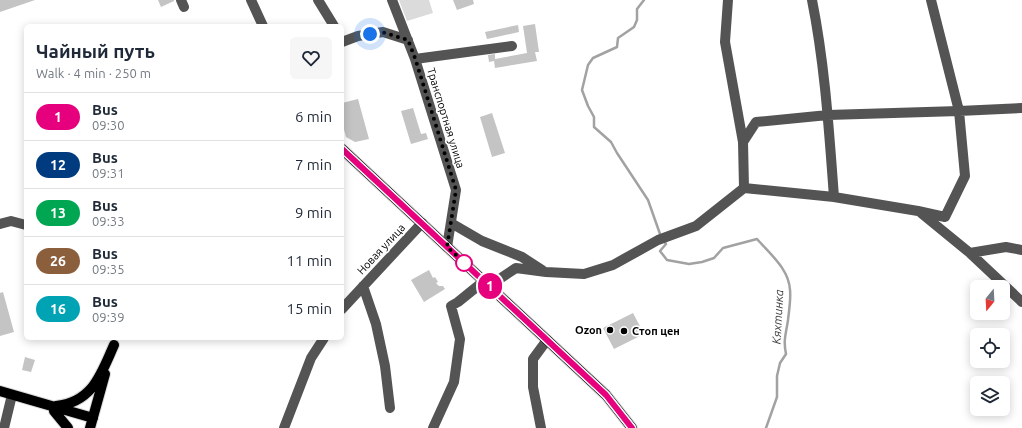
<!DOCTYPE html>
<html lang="en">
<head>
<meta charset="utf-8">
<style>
	body { margin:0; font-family:Ubuntu,sans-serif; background:#f6f6f7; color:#1f2937; height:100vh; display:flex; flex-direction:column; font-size:15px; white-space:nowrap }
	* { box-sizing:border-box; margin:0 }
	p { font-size:13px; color:#747a83 }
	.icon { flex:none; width:22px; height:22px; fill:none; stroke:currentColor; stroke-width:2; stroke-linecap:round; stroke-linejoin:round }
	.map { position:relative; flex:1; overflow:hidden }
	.sheet { position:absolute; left:24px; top:24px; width:320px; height:316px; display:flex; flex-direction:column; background:#fff; border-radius:6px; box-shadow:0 2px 10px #0003 }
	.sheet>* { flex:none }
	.badge { padding:0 8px; border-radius:13px; font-size:14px; line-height:26px }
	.needle { width:26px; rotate:198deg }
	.controls { position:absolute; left:970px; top:280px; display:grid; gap:8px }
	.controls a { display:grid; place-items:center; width:40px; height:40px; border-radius:6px; background:#fff; box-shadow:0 2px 10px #0003; font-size:20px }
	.you { position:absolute; width:20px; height:20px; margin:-10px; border:3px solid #fff; border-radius:50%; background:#1a73e8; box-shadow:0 0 0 6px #1a73e833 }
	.map>.badge { position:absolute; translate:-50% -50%; box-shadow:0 0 0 2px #fff }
	.round { display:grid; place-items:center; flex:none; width:42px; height:42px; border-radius:6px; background:#f6f6f7 }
	.overview { display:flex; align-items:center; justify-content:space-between; height:68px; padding:0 12px }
	h1 { font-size:19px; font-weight:600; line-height:30px }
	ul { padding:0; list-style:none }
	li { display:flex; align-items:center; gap:12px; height:48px; padding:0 12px; border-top:1px solid #e0e1e3 }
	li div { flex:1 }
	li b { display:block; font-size:15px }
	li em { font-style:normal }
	li .badge { min-width:44px; font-weight:700; text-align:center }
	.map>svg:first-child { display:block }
	.green { fill:#dbdbdb }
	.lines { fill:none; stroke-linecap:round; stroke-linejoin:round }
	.stream { stroke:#a2a2a2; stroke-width:2.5 }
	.building { fill:#c4c4c4 }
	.major-casing { stroke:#dbdbdb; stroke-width:12 }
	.minor { stroke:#545454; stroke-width:10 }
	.major { stroke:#000; stroke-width:10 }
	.line-casing { stroke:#fff; stroke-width:9 }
	.line { stroke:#e6007e; stroke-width:6 }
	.walk { stroke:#000; stroke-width:4; stroke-dasharray:0 7.2 }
	.stop-dot { fill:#fff; stroke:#e6007e; stroke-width:2 }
	.poi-dot { fill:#000; stroke:#fff; stroke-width:1.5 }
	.labels { text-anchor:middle; stroke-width:3.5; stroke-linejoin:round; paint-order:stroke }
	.street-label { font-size:11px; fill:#000; stroke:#fff }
	.poi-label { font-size:11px; font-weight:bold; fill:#000; stroke:#fff; text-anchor:end }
	.water-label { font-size:12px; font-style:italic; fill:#434343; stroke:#fff }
</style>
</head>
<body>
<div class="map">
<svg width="1022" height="428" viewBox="0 0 1022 428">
	<rect width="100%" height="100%" fill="#fff"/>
	<path class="green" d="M399 0H429L433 13 407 21Z"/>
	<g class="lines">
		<path class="stream" d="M644 0 637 9V20L634 27 618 38 617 47 593 58 588 65 582 90 588 106 594 117V127L611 142 617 153 648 200 660 234
			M664 241 666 244 660 251 667 260 689 264 702 262 714 258 723 248 757 239C770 254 789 269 790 290 791 299 789 311 788 320 786 334 783 340 786 354L780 363 777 376V397L766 428"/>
	</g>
	<path class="building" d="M0 0H35L0 12Z
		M158 0H174V1L161 7Z
		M453 0H473L474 4 457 10Z
		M535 24 539 52H535L537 61 495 68 494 61 489 62 488 55 495 54V59L527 53 523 26Z
		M518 25 519 32 487 39 485 32Z
		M358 99 369 139 355 142 346 137 342 122V103Z
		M413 108 421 134 426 133 428 139 411 144 401 111Z
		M492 113 505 153 492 157 480 117Z
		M429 270 433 278 435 277 438 282 436 283 439 286H443L445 289 424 302 411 280Z
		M3 292 14 332 0 336V293Z
		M633 313 644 334 614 349 603 328Z
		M25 357 35 360 31 372 22 370Z"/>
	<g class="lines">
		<defs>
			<path id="major" d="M342 149 606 395 632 428
				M0 391 93 418
				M56 406C93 402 101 374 114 345
				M54 411 68 428
				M90 428 105 374"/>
		</defs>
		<use href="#major" class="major-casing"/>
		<path class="minor" d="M181 0 184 7
			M251 0 263 26
			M318 0 334 26
			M392 0 415 59 456 190 447 247
			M728 0 725 42 743 142 744 188
			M812 0C825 65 829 131 834 197
			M342 42 358 36 383 32 408 40
			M415 59 512 46
			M743 142 756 122 828 115 959 111 1022 108
			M921 213 970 253 1022 302
			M451 223 482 241 522 257 542 270
			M0 224 11 221 26 225
			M970 253 1006 247 1022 250
			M363 286 376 324 385 366 390 408
			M489 286 516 268 546 272 584 274 613 265 658 240 696 226 744 188 834 197 918 211 945 217 965 176 959 111 931 0
			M342 309 422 223
			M4 428 11 399
			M284 428 311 358 324 338
			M433 428 454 382 460 339 451 306 458 302 484 281
			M541 428 533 387V359L547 340"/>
		<use href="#major" class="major"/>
	</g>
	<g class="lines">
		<defs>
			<path id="line" d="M342 149 606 395 632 428"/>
		</defs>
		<use href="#line" class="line-casing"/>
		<use href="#line" class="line"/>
		<path class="walk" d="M370 34 382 32 408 40 415 58 456 190 447 247 466 264 464 263"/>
	</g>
	<circle class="stop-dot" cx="464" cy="263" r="8"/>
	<g class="poi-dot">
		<circle cx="610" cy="330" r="4"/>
		<circle cx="624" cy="331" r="4"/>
	</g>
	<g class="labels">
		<g class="street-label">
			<text transform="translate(446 118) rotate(73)" y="4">Транспортная улица</text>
			<text transform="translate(381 249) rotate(-47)" y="4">Новая улица</text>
		</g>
		<g class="poi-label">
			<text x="602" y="334">Ozon</text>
			<text x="632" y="335" text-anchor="start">Стоп цен</text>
		</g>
		<g class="water-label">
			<text transform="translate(778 317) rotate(-87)" y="4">Кяхтинка</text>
		</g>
	</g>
</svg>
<div class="controls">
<a><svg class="needle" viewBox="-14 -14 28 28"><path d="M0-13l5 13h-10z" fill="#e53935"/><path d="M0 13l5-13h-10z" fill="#747a83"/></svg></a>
<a><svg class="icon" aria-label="locate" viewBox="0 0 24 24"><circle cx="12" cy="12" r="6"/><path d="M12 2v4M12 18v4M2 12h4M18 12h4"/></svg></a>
<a><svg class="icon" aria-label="layers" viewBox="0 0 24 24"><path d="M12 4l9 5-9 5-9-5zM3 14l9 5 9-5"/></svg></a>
</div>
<div class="you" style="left:370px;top:34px"></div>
<b class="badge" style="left:490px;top:286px;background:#e6007e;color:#fff">1</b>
<section class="sheet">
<div class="overview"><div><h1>Чайный путь</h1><p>Walk · 4 min · 250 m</p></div><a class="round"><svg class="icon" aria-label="heart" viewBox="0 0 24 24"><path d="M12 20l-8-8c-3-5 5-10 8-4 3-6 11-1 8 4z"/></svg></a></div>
<ul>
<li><span class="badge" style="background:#e6007e;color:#fff">1</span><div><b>Bus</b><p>09:30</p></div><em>6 min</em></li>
<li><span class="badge" style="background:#003b80;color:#fff">12</span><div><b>Bus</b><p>09:31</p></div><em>7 min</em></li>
<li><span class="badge" style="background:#00a651;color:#fff">13</span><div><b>Bus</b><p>09:33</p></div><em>9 min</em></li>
<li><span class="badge" style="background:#8b5e3c;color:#fff">26</span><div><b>Bus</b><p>09:35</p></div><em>11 min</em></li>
<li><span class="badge" style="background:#00a3b4;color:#fff">16</span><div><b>Bus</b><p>09:39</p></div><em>15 min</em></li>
</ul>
</section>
</div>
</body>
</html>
